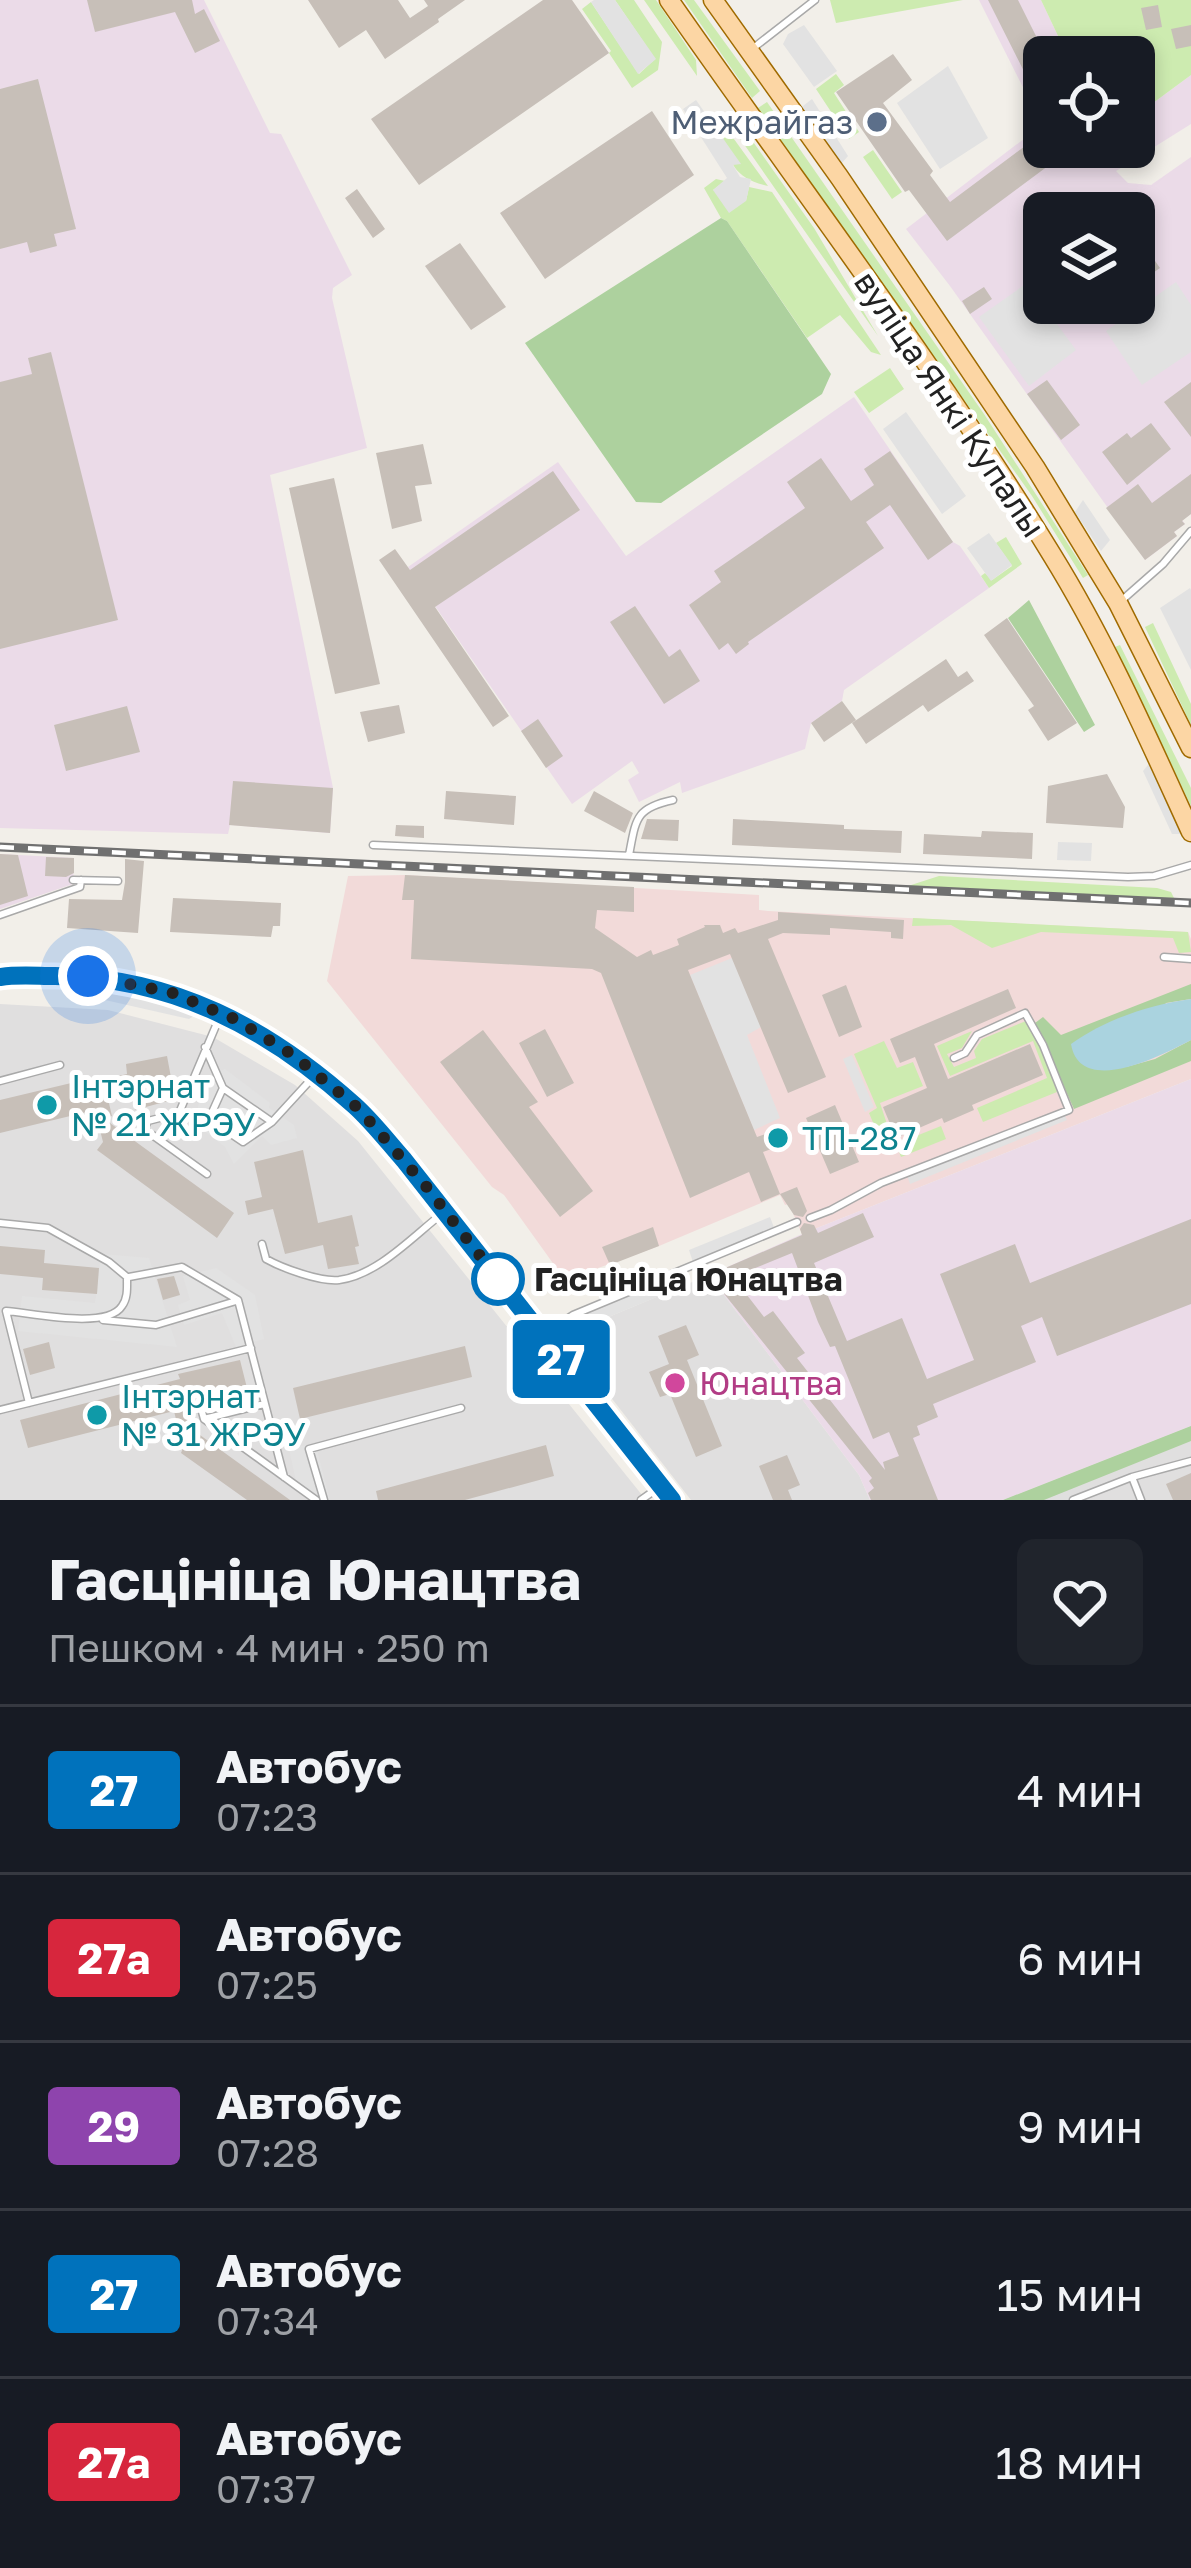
<!DOCTYPE html>
<html lang="ru">
<head>
<meta charset="utf-8">
<style>
	body { margin:0; font-family:"Golos Text",sans-serif; background:#20242c; color:#f1f3f6; height:100vh; display:flex; flex-direction:column; font-size:45px; white-space:nowrap }
	* { box-sizing:border-box; margin:0 }
	p { font-size:39px; color:#9ea1a6 }
	.icon { flex:none; width:66px; height:66px; fill:none; stroke:currentColor; stroke-width:2; stroke-linecap:round; stroke-linejoin:round }
	.map { position:relative; height:1500px; overflow:hidden }
	.panel { display:flex; flex-direction:column; background:#171b24; flex:1 }
	.panel>* { flex:none }
	.badge { padding:0 24px; border-radius:9px; font-size:42px; line-height:78px }
	.tools { position:absolute; left:1023px; top:36px; display:grid; gap:24px }
	.tools a { display:grid; place-items:center; width:132px; height:132px; border-radius:18px; background:#171b24; box-shadow:0 6px 18px #0003; font-size:60px }
	.you { position:absolute; width:60px; height:60px; margin:-30px; border:9px solid #fff; border-radius:50%; background:#1a73e8; box-shadow:0 0 0 18px #1a73e833 }
	.map>.badge { position:absolute; translate:-50% -50%; box-shadow:0 0 0 6px #fff }
	.round { display:grid; place-items:center; flex:none; width:126px; height:126px; border-radius:18px; background:#20242c }
	.summary { display:flex; align-items:center; justify-content:space-between; height:204px; padding:0 48px }
	h1 { font-size:57px; font-weight:700; line-height:90px }
	ul { padding:0; list-style:none }
	li { display:flex; align-items:center; gap:36px; height:168px; padding:0 48px; border-top:3px solid #363941 }
	li div { flex:1 }
	li b { display:block; font-size:45px }
	li em { font-style:normal }
	li .badge { min-width:132px; font-weight:700; text-align:center }
	.map>svg:first-child { display:block }
	.residential { fill:#e0dfdf }
	.commercial { fill:#f2dad9 }
	.industrial { fill:#ebdbe8; fill-rule:evenodd }
	.grass { fill:#cdebb0 }
	.forest { fill:#add19e }
	.parking { fill:#e2e2e2 }
	.water { fill:#aad3df }
	.building { fill:#c7bfb8; fill-rule:evenodd }
	.lines { fill:none; stroke-linecap:round; stroke-linejoin:round }
	.service-casing { stroke:#a9a9a9; stroke-width:9 }
	.secondary-casing { stroke:#707d05; stroke-width:18 }
	.primary-casing { stroke:#a06b00; stroke-width:21 }
	.service { stroke:#fff; stroke-width:6 }
	.secondary { stroke:#f7fabf; stroke-width:15 }
	.primary { stroke:#fcd6a4; stroke-width:18 }
	.rail-casing { stroke:#707070; stroke-width:9 }
	.rail { stroke:#fff; stroke-width:4.5; stroke-dasharray:14; stroke-linecap:butt }
	.line-casing { stroke:#fff; stroke-width:27 }
	.line { stroke:#0072bc; stroke-width:18 }
	.walk { stroke:#222; stroke-width:12; stroke-dasharray:0 21.6 }
	.service-dot { fill:#5c6f8a; stroke:#fff; stroke-width:4.5 }
	.culture-dot { fill:#0f9aa8; stroke:#fff; stroke-width:4.5 }
	.stop-dot { fill:#fff; stroke:#0072bc; stroke-width:6 }
	.hotel-dot { fill:#d1479c; stroke:#fff; stroke-width:4.5 }
	.labels { text-anchor:middle; stroke-width:10; stroke-linejoin:round; paint-order:stroke }
	.service-label { font-size:33px; fill:#4e5e75; stroke:#fff; text-anchor:end }
	.street-label { font-size:33px; fill:#222; stroke:#fff }
	.culture-label { font-size:33px; fill:#0d838f; stroke:#fff; text-anchor:start }
	.stop-label { font-size:33px; font-weight:bold; fill:#222; stroke:#fff; text-anchor:start }
	.hotel-label { font-size:33px; fill:#b23c85; stroke:#fff; text-anchor:start }
</style>
</head>
<body>
<div class="map">
<svg width="1191" height="1500" viewBox="0 0 1191 1500">
	<rect width="100%" height="100%" fill="#f2efe9"/>
	<path class="residential" d="M0 1004 108 1010 213 1037 295 1085 358 1141 646 1500H0Z
		M709 1275 859 1475 870 1500H691L563 1336Z
		M1191 1426V1500H1003Z"/>
	<path class="commercial" d="M405 875 759 895V910L768 911 1188 932 1191 939V1079L802 1234 789 1204 785 1205 780 1195 659 1246 565 1280 504 1195 492 1187 327 981 348 876Z"/>
	<path class="industrial" d="M0 0H204L270 133 281 134 352 275 333 288 332 298 367 448 270 475 333 788 330 833 230 825 228 834 0 828Z
		M979 0H1041L1068 57H1044V147H1134V117L1191 75V124L1116 171 1128 183 1151 185 1191 157V514L1182 520 1185 524 1174 532 1177 536 1145 560 950 286 906 229 1042 125ZM1044 213H1134V303H1044Z
		M854 397 953 542 960 546 989 588 844 690 842 701 811 723 805 749 682 793 680 782 639 802 628 780 639 773 632 761 572 804 408 567 558 462 626 556Z
		M0 854 74 858 73 884 0 909Z
		M1191 1079V1426L1003 1500H870L859 1475 709 1275 802 1234Z"/>
	<path class="grass" d="M615 0H634L662 42 658 70 632 88 609 53 611 51 582 9 591 2 639 74 655 59Z
		M644 0H656L696 60 697 76Z
		M684 0H694L760 91 752 98Z
		M830 0H963L836 23Z
		M1041 0H1191V75L1134 117V57H1068Z
		M836 74 844 85 834 93 859 132 849 139 816 89Z
		M767 102 984 414 1088 575 1083 578 1032 496 758 108Z
		M739 122 814 228 878 336 732 127Z
		M726 128 768 186C734 178 732 165 719 133Z
		M873 150 902 192 892 199 863 157Z
		M716 179 725 181 713 190 746 201 749 187 772 192 881 355 871 352 840 315 807 338 727 221 721 218 704 188Z
		M890 368 904 389 869 413 854 392Z
		M1006 537 1022 564 989 588 981 576 985 573 992 580 1012 566 996 543Z
		M1153 623 1191 704V725L1145 627Z
		M1120 645 1191 788V806L1115 647Z
		M939 876 1157 888 1171 892 1175 900 908 886Z
		M913 918 1188 932 1191 952 1179 953 1173 938 1041 932 992 948 951 925 912 926Z
		M1026 1021 1042 1046 1057 1092 983 1122 977 1108 1047 1078 1033 1041 950 1076 937 1046 972 1031 962 1048 947 1054 954 1067 976 1058 974 1051 982 1039Z
		M884 1041 897 1068 913 1062 923 1086 880 1103 893 1142 883 1146 869 1113 877 1108 854 1054Z
		M941 1126 946 1139 901 1157 896 1144Z"/>
	<path class="forest" d="M721 218 727 221 831 374 822 394 661 503 636 502 525 343Z
		M1029 600 1095 725 1084 732 1008 618Z
		M1191 984V999L1166 1003 1126 1067 1155 1059 1191 1040V1061L1074 1109 1035 1023 1043 1017 1061 1035Z
		M1191 1426V1441L1044 1500H1003Z"/>
	<path class="parking" d="M594 0H615L656 59 638 74 591 2Z
		M804 25 837 71 814 87 783 44 788 34Z
		M948 66 988 138 940 169 897 103Z
		M812 99 848 156 835 171 794 113Z
		M696 100 741 164 733 165 740 177 751 179 746 201 729 213 713 190 727 178 683 109Z
		M1176 282 1191 305V352L1142 385 1106 331Z
		M1027 283 1076 350 1029 386 979 317Z
		M906 412 966 496 942 514 883 429Z
		M1083 500 1110 540 1101 551 1075 512Z
		M989 533 1012 565 991 581 967 548Z
		M1190 588 1191 590V670L1160 608Z
		M1156 755 1191 834H1172L1143 771Z
		M1058 842 1092 843 1091 861 1057 860Z
		M732 958 761 1027 747 1035 780 1118 754 1130 690 975Z
		M66 976 207 1007 189 1019 74 993Z
		M852 1055 874 1107 865 1112 843 1059Z
		M225 1069 270 1103 269 1108 294 1125 297 1138 271 1145 262 1136 234 1164 225 1147 193 1122 208 1076Z
		M1063 1112 1067 1120 910 1184 906 1173Z
		M770 1217 775 1230 694 1265 689 1250Z
		M101 1254 149 1258 177 1347 18 1331 22 1296 95 1303Z
		M216 1268 255 1295 264 1339 236 1347 222 1313 184 1325 178 1305 190 1300 183 1276Z
		M682 1270 688 1284 587 1326 581 1312Z
		M315 1443 330 1500H316L297 1486 289 1449Z"/>
	<path class="water" d="M1191 999V1040C1163 1055 1080 1098 1071 1044 1106 1019 1149 1005 1191 999Z"/>
	<path class="building" d="M87 0H192L195 14 204 9 220 41 195 53 175 12 95 32Z
		M308 0H398L410 18 428 6 424 0H465L438 19 439 22 385 59 366 30 339 48Z
		M543 0H572L609 53 419 185 371 119Z
		M988 0H1018L1044 52V111Z
		M1158 5 1162 27 1146 30 1141 8Z
		M1191 25V46L1176 49 1171 29Z
		M893 54 912 80 883 103 933 171 930 175 950 202 1044 132V147H1053L1060 157 947 241 909 190 905 192 836 92Z
		M38 79 76 229 54 234 57 246 30 253 27 242 0 249V89Z
		M652 111 694 175 545 279 500 213Z
		M357 189 385 229 373 238 345 198Z
		M1134 231 1160 268 1134 286Z
		M460 243 506 307 471 330 425 266Z
		M984 287 992 299 970 314 962 301Z
		M51 352 118 620 0 649V382L32 374 28 358Z
		M1047 380 1080 425 1061 440 1027 394Z
		M1191 382V437L1164 402Z
		M1151 423 1171 449 1127 485 1102 452 1127 433 1131 438Z
		M423 444 432 484 415 486 422 521 392 529 376 453Z
		M890 451 953 542 928 560 890 505 866 522 884 548 748 642 749 644 736 654 728 643 719 650 689 605 721 582 714 571 805 508 787 482 821 458 851 501 874 485 864 469Z
		M553 471 580 510 435 607 509 716 493 727 379 560 395 549 410 570Z
		M1191 474V514L1182 521 1185 524 1174 532 1177 536 1145 560 1106 508 1138 484 1152 503Z
		M334 478 380 684 335 694 289 488Z
		M635 606 669 657 680 649 700 681 664 704 610 622Z
		M1007 618 1077 723 1048 741 1028 710 1034 706 984 635Z
		M946 659 958 677 967 671 974 681 928 712 923 705 866 744 852 723Z
		M842 701 856 720 824 742 811 723Z
		M399 705 405 733 368 742 360 712Z
		M127 706 140 752 66 771 54 725Z
		M538 719 563 756 546 768 521 731Z
		M1107 774 1125 807 1123 828 1046 823 1048 786Z
		M233 781 333 788 330 833 229 825Z
		M446 791 516 796 514 825 444 819Z
		M594 791 633 813 625 833 584 811Z
		M647 819 679 820 678 841 641 839Z
		M733 819 844 825V829L902 831 901 853 732 845Z
		M396 825 424 826V838L395 836Z
		M982 831 1033 833 1032 859 923 854 924 834 981 837Z
		M0 854 18 855 28 896 0 905Z
		M46 857 74 858V873L66 877 45 876Z
		M125 859 144 861 138 933 67 928 69 899 122 900 125 882Z
		M405 875 634 887V912L597 910 595 928 637 957 651 950 653 955 679 945 677 939 705 927 704 925H720L723 933 735 928 738 933 778 920V912L904 920 903 939 891 938V932L830 928V935L783 933 768 939 826 1077 788 1093 730 954 688 970 757 1137 782 1128 788 1143 763 1152 780 1194 761 1202 749 1172 690 1198 601 973 592 969 411 959 414 900H402Z
		M173 898 281 903 280 926H273L271 937 170 932Z
		M846 985 862 1027 839 1037 822 995Z
		M1008 989 1016 1008 934 1044 948 1079 1030 1044 1043 1075 972 1105 974 1110 944 1123 942 1118 896 1138 883 1107 927 1088 915 1057 900 1063 890 1039Z
		M545 1029 574 1083 547 1097 519 1043Z
		M483 1030 538 1102 529 1107 593 1191 560 1217 440 1062Z
		M167 1056 175 1099 135 1110 130 1090 107 1095 112 1116 103 1118 234 1213 217 1238 97 1150 103 1142 95 1110 0 1133V1100L88 1079 89 1083 127 1074 126 1064Z
		M835 1105 859 1162 830 1174 806 1118Z
		M303 1150 318 1223 352 1215 359 1246 355 1247 359 1264 328 1269 323 1245 285 1254 273 1209 248 1215 245 1201 262 1197 254 1162Z
		M797 1187 807 1211 803 1217 794 1215 780 1194Z
		M863 1213 874 1237 814 1263 847 1341 902 1318 927 1379 974 1360 940 1274 1015 1244 1030 1283 1191 1219V1304L1057 1356 1042 1317 1021 1326 1036 1362 933 1404 938 1417 917 1426 920 1435 913 1438 938 1500H871L868 1493 874 1488 869 1481 872 1478 709 1275 802 1235 800 1229 804 1223 814 1225 818 1233ZM792 1253 818 1322 830 1347 835 1346 873 1439 889 1432 899 1456 883 1462 885 1470 797 1358 805 1353 773 1311 764 1317 733 1277Z
		M653 1227 659 1246 610 1265 602 1247Z
		M0 1246 45 1250 44 1263 99 1268 97 1294 42 1290 43 1278 0 1274Z
		M174 1276 180 1295 163 1300 157 1279Z
		M686 1325 699 1355 687 1360 722 1446 696 1457 670 1394 660 1397 649 1372 669 1364 658 1336Z
		M49 1342 55 1368 30 1375 23 1349Z
		M465 1346 472 1377 300 1419 293 1388Z
		M240 1360 250 1400 212 1409 207 1390 184 1396 193 1430 290 1500H247L181 1453 183 1448 174 1411 28 1448 20 1420 180 1379 178 1374Z
		M546 1445 554 1476 465 1500H378L376 1491Z
		M787 1455 800 1485 788 1490 792 1500H773L759 1466Z
		M1191 1473V1500H1173L1166 1484Z"/>
	<g class="lines">
		<defs>
			<path id="service" d="M752 49 815 0
				M1121 601 1163 564 1191 531
				M373 845 1128 877 1154 876 1191 865
				M629 855C636 819 635 808 673 800
				M73 880 118 881
				M0 915 80 887 81 880
				M1164 957 1191 959
				M205 1047 223 1088
				M0 1081 60 1065
				M272 1122 243 1142 209 1119 223 1088 272 1122 316 1074
				M207 1174 144 1129 148 1121 179 1113 220 1016
				M810 1218 831 1210 881 1183 1069 1110 1043 1045 1025 1013 977 1035 965 1053 954 1058
				M0 1223 48 1228 109 1262 127 1277C127 1288 128 1298 122 1306 107 1330 32 1313 6 1311L29 1403
				M262 1244 266 1259C282 1268 320 1282 339 1280 378 1275 413 1236 443 1213
				M129 1277 182 1267 238 1300 284 1477
				M103 1320 156 1325 236 1301
				M545 1333 573 1315 797 1222
				M199 1401 204 1419 316 1500
				M0 1410 251 1348
				M204 1419 264 1404
				M1132 1477 1141 1500
				M324 1500 309 1449 461 1408
				M641 1500 658 1488
				M1073 1500 1132 1477 1191 1461"/>
			<path id="secondary" d="M0 977C18 974 37 976 55 976 173 977 268 1028 354 1105 372 1121 388 1142 404 1160L672 1500"/>
			<path id="primary" d="M669 0C797 184 935 364 1052 555 1107 644 1148 738 1191 832
				M713 0 840 178 1035 467 1118 603 1191 748"/>
		</defs>
		<use href="#service" class="service-casing"/>
		<use href="#secondary" class="secondary-casing"/>
		<use href="#primary" class="primary-casing"/>
		<use href="#service" class="service"/>
		<use href="#secondary" class="secondary"/>
		<use href="#primary" class="primary"/>
		<defs>
			<path id="rail" d="M0 847 1191 903"/>
		</defs>
		<use href="#rail" class="rail-casing"/>
		<use href="#rail" class="rail"/>
	</g>
	<g class="lines">
		<defs>
			<path id="line" d="M0 977C18 974 37 976 55 976 173 977 268 1028 354 1105 372 1121 388 1142 404 1160L672 1500"/>
		</defs>
		<use href="#line" class="line-casing"/>
		<use href="#line" class="line"/>
		<path class="walk" d="M88 976 170 992 235 1019 293 1055 358 1108 425 1185 498 1279"/>
	</g>
	<circle class="service-dot" cx="877" cy="122" r="12"/>
	<g class="culture-dot">
		<circle cx="47" cy="1105" r="12"/>
		<circle cx="778" cy="1138" r="12"/>
		<circle cx="97" cy="1415" r="12"/>
	</g>
	<circle class="stop-dot" cx="498" cy="1279" r="24"/>
	<circle class="hotel-dot" cx="675" cy="1383" r="12"/>
	<g class="labels">
		<g class="service-label">
			<text x="853" y="134">Межрайгаз</text>
		</g>
		<g class="street-label">
			<text transform="translate(950 404) rotate(56)" y="12">вуліца Янкі Купалы</text>
		</g>
		<g class="culture-label">
			<text x="71" y="1098">Інтэрнат<tspan x="71" dy="38">№ 21 ЖРЭУ</tspan></text>
			<text x="802" y="1150">ТП-287</text>
			<text x="121" y="1408">Інтэрнат<tspan x="121" dy="38">№ 31 ЖРЭУ</tspan></text>
		</g>
		<g class="stop-label">
			<text x="534" y="1291">Гасцініца Юнацтва</text>
		</g>
		<g class="hotel-label">
			<text x="699" y="1395">Юнацтва</text>
		</g>
	</g>
</svg>
<div class="tools">
<a><svg class="icon" aria-label="locate" viewBox="0 0 24 24"><circle cx="12" cy="12" r="6"/><path d="M12 2v4M12 18v4M2 12h4M18 12h4"/></svg></a>
<a><svg class="icon" aria-label="layers" viewBox="0 0 24 24"><path d="M12 4l9 5-9 5-9-5zM3 14l9 5 9-5"/></svg></a>
</div>
<div class="you" style="left:88px;top:976px"></div>
<b class="badge" style="left:561px;top:1359px;background:#0072bc;color:#fff">27</b>
</div>
<section class="panel">
<div class="summary"><div><h1>Гасцініца Юнацтва</h1><p>Пешком · 4 мин · 250 m</p></div><a class="round"><svg class="icon" aria-label="heart" viewBox="0 0 24 24"><path d="M12 20l-8-8c-3-5 5-10 8-4 3-6 11-1 8 4z"/></svg></a></div>
<ul>
<li><span class="badge" style="background:#0072bc;color:#fff">27</span><div><b>Автобус</b><p>07:23</p></div><em>4 мин</em></li>
<li><span class="badge" style="background:#d7263d;color:#fff">27а</span><div><b>Автобус</b><p>07:25</p></div><em>6 мин</em></li>
<li><span class="badge" style="background:#8e44ad;color:#fff">29</span><div><b>Автобус</b><p>07:28</p></div><em>9 мин</em></li>
<li><span class="badge" style="background:#0072bc;color:#fff">27</span><div><b>Автобус</b><p>07:34</p></div><em>15 мин</em></li>
<li><span class="badge" style="background:#d7263d;color:#fff">27а</span><div><b>Автобус</b><p>07:37</p></div><em>18 мин</em></li>
</ul>
</section>
</body>
</html>
